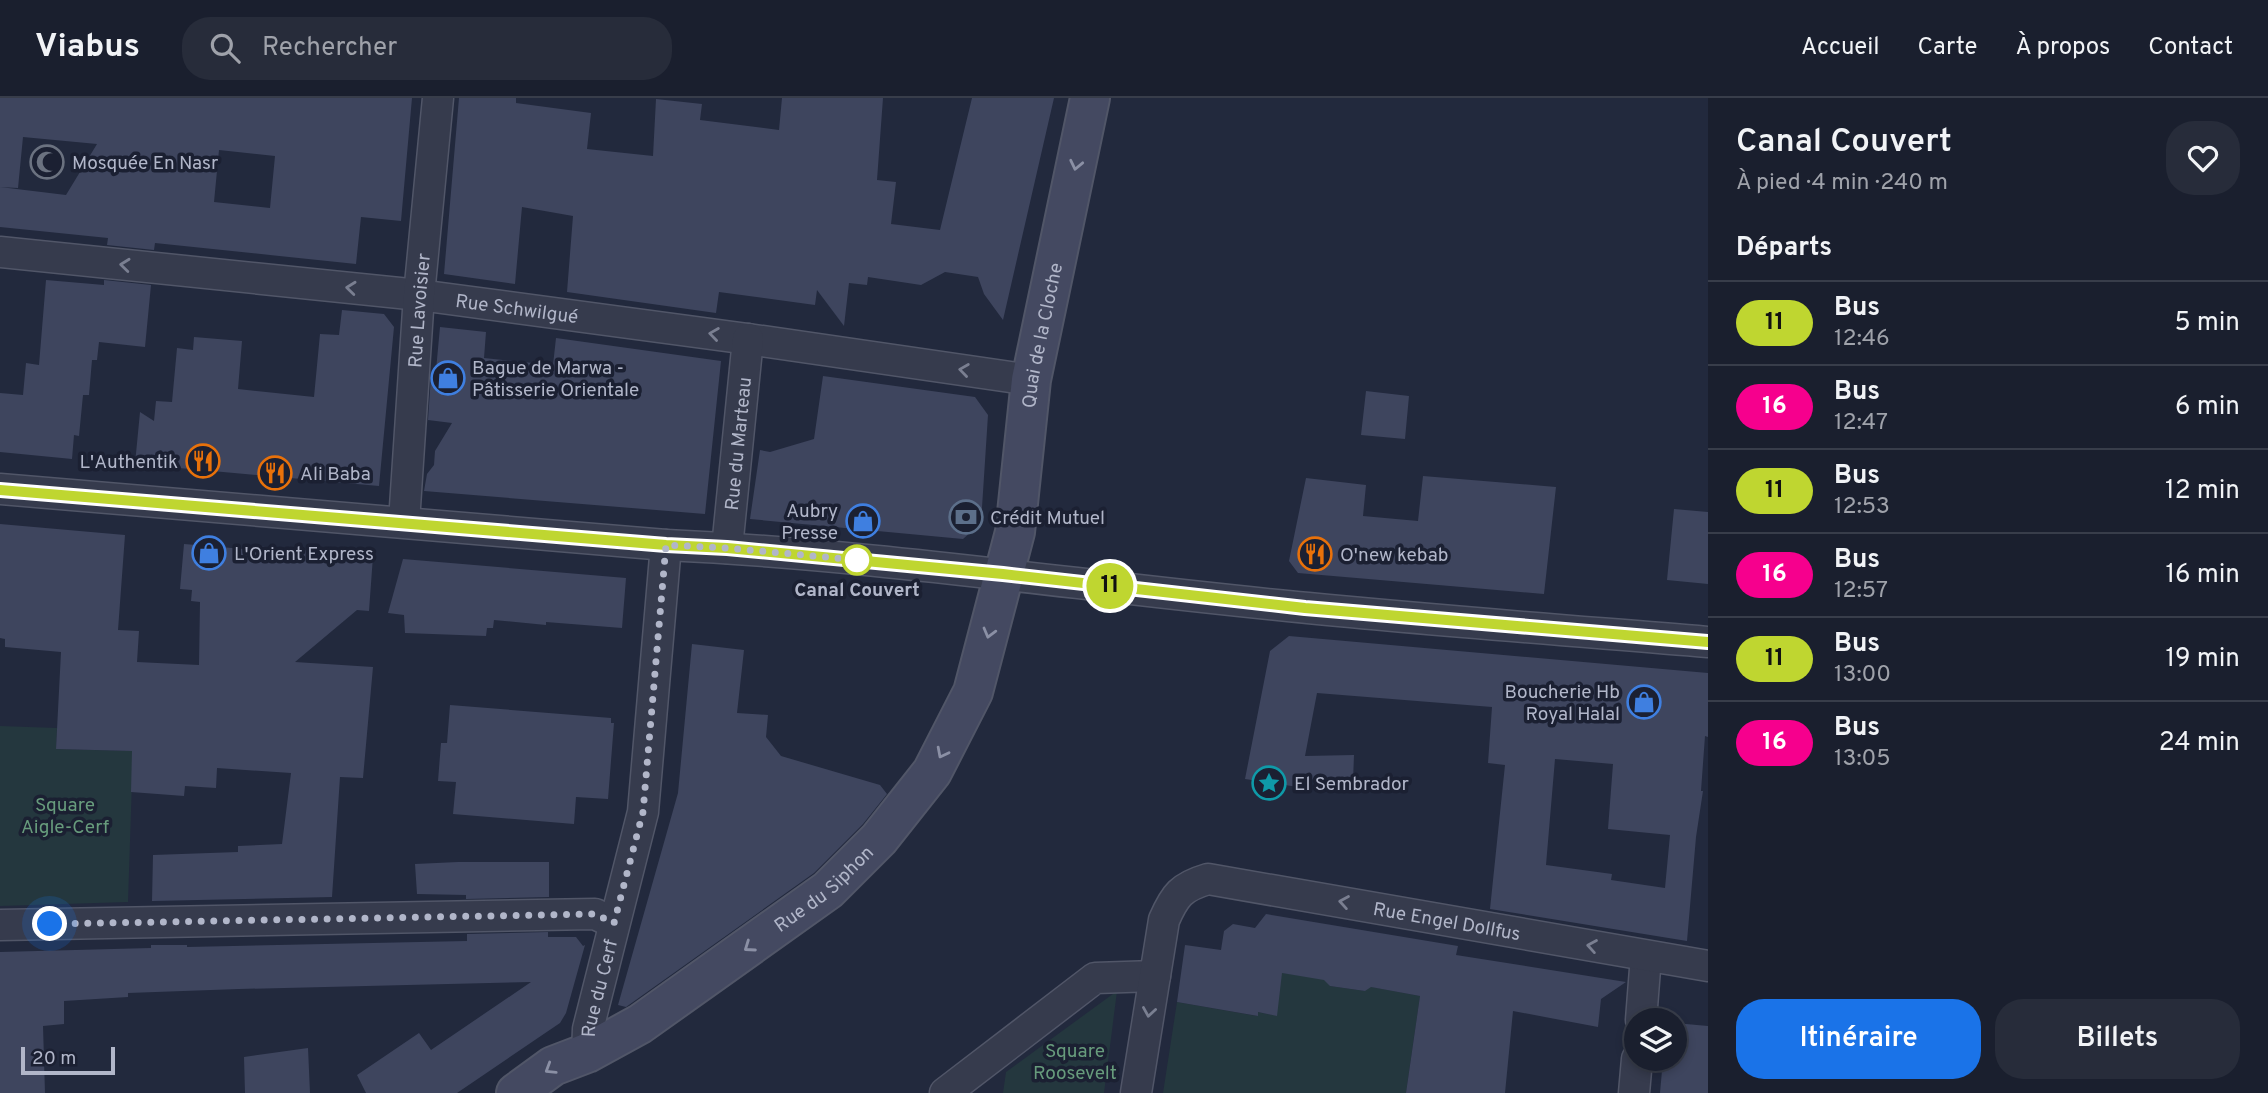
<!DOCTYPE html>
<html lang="fr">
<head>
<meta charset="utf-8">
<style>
	body { margin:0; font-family:Overpass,sans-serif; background:#272c3a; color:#f1f3f6; height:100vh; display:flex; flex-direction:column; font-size:26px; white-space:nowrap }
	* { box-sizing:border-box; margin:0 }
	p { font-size:23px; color:#9fa2aa }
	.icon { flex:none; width:38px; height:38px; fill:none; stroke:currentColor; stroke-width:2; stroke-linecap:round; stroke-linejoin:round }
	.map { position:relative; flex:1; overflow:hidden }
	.sheet { display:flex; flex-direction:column; background:#1a1f2e; width:560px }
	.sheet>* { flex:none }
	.badge { padding:0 14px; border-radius:23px; font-size:24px; line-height:46px }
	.controls { position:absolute; left:1624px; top:910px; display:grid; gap:14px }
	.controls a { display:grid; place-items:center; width:63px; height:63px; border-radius:50%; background:#1a1f2e; box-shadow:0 4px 10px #0003,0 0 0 2px #383d4a; font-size:35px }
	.scale { position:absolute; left:21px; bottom:18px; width:94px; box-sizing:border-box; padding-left:7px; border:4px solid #b1b6c9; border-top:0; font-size:19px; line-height:24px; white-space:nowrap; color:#b1b6c9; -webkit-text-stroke:5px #1b2032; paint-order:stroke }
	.you { position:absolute; width:35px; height:35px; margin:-18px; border:5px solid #fff; border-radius:50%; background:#1a73e8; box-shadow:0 0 0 10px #1a73e833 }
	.map>.badge { position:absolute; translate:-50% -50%; box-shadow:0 0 0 4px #fff }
	h2 { padding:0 28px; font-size:26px; line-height:63px }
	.round { display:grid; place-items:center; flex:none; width:74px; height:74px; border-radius:28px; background:#272c3a }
	.overview { display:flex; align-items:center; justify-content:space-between; height:119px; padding:0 28px }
	h1 { font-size:33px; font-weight:600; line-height:52px }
	.primary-button { display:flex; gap:14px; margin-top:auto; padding:14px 28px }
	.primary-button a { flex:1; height:80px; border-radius:28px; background:#1a73e8; color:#fff; font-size:28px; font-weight:600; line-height:80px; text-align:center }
	.primary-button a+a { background:#272c3a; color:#f1f3f6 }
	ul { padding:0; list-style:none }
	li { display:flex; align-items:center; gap:21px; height:84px; padding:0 28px; border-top:2px solid #383d4a }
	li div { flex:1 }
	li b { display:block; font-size:26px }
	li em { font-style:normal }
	li .badge { min-width:77px; font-weight:700; text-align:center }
	header { display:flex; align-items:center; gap:42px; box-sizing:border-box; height:98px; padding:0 35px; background:#1a1f2e; border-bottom:2px solid #383d4a }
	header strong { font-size:33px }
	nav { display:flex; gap:38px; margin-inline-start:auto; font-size:24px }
	.search { width:490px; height:63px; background:#272c3a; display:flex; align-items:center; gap:18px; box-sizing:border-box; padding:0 24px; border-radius:28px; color:#9fa2aa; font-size:26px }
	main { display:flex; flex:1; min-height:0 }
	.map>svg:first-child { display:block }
	.green { fill:#24373e }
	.building { fill:#3e455e; fill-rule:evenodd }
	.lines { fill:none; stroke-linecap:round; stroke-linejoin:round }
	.street-casing { stroke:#515668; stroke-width:33 }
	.secondary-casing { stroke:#515668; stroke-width:42 }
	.street { stroke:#363b4d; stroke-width:30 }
	.secondary { stroke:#444961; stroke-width:38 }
	.oneway { stroke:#8b90a5 }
	.oneway2 { stroke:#7a7f91 }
	.line-casing { stroke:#fff; stroke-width:16 }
	.line { stroke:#bfd630; stroke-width:10 }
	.walk { stroke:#b1b6c9; stroke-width:7; stroke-dasharray:0 12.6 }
	.stop-dot { fill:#fff; stroke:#bfd630; stroke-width:3.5 }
	.labels { text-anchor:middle; stroke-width:7; stroke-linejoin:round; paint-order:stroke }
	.poi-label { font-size:19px; fill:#b1b6c9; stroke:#1b2032; text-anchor:start }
	.street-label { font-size:19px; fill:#b1b6c9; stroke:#1b2032 }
	.stop-label { font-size:19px; font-weight:bold; fill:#b1b6c9; stroke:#1b2032 }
	.park-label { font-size:19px; fill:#679b7c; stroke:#1b2032 }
</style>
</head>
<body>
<header>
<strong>Viabus</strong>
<div class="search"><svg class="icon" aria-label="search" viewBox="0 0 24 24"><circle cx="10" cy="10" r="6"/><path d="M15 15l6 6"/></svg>Rechercher</div>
<nav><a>Accueil</a><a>Carte</a><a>À propos</a><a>Contact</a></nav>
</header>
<main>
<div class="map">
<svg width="1708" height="995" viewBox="0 0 1708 995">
	<rect width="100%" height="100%" fill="#22293d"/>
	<path class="green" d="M0 628 57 630 56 651 133 653 128 804 0 808Z
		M1277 874 1329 882 1330 888 1365 893 1367 888 1420 898 1406 995H1163L1177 904 1257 918 1258 914 1272 917Z
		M1117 893 1104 995H1003L1006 974Z"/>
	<path class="building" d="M0 0H412L401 123 361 119 356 166 155 145 154 152 107 147 108 140 0 129V89L66 97 97 46 23 39 18 90 0 89ZM219 52 275 58 270 110 214 104Z
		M459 0H516V5L591 15 587 51 653 58 656 1 702 6 700 22 779 32 782 0H883L877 82 896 84 891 126 940 132 972 0H1054L1003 222 984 196 978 179 945 174 921 187 868 179 867 187 849 185 844 228 817 192 815 207 719 194 716 215 567 194 573 118 522 109 515 186 444 176Z
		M46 182 104 187V182L151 187 145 249 99 244 97 262H92L89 297H83L79 338 74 337 72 361 0 354V295L23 297 26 265 39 267Z
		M342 212 384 216 394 229 379 388 135 366 140 314 154 323 156 303 172 304 177 250 193 252 194 239 242 243 238 291 314 299 320 236 339 237Z
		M440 229 486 234 484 260 553 267 556 240 721 263 705 416 424 393 427 376 434 367 435 353 452 325 428 322 431 278 435 283Z
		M823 278 975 299 988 317 981 425 963 441 750 421 760 352 770 354 814 341Z
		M1366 293 1409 298 1405 341 1361 337Z
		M1423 378 1556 389 1544 496 1298 475 1289 463 1306 380 1366 387 1363 418 1418 423Z
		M1674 411 1708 414V486L1667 482Z
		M0 426 125 437 118 532 139 533 137 564 199 567 200 504 191 503 192 492 180 491 184 446 244 451V447L373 458 369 513 357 512 295 564 373 569 363 680 340 679 332 799 152 803 153 757 238 754V748L282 746 291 675 217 670 216 690 185 688 184 698 131 694 132 653 56 651 61 554 5 549V541L0 540Z
		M403 461 626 480 622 530 546 524V527L494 522 493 530H487L486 538 405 535 404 517 388 515Z
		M1289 538 1708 575V639L1705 638 1701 693H1703L1696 739 1687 843 1490 811 1505 667 1488 665 1492 609 1317 595 1305 658 1354 657 1353 683 1300 681 1298 689 1245 681 1270 553ZM1555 661 1613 666 1608 731 1670 737 1665 790 1611 782 1612 776 1546 767Z
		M692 546 744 552 737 615 768 617 766 639 781 658 880 687 887 696 863 726 814 775 626 909 618 907 678 695Z
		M450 607 611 620V625H614L608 701 576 699 574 726 453 716 456 684 438 683 441 645H447Z
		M458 764H549V799L466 801V797L417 796 415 766Z
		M1266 816 1458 848 1456 857 1626 884 1601 901 1598 929 1513 913 1505 995H1406L1420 898 1371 889 1365 893 1330 888 1324 882 1282 875 1277 918 1258 914V918L1177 904 1185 847 1221 852 1224 833 1233 826 1255 830Z
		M548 834V839H576L583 848 585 847 566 915 560 925 457 995H366L357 977 419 935 431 952 531 884 239 891 128 895V899L64 903V926L43 928 45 995H0V854L151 850V847H187V849L467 843V836Z
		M1675 925 1708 928V995H1660L1663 961H1675Z
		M308 950 310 995H245L244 959Z"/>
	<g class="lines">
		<defs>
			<g id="street">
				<path id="s1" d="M0 154 419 197 748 241 1031 282"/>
				<path d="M0 391 666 447C881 457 1094 490 1308 510 1441 523 1575 533 1708 544"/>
				<path id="s2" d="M404 424 419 197 438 0"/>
				<path id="s3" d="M727 450 748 241"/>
				<path d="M0 827 595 816 614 825"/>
				<path d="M1641 922 1646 858"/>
				<path id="s4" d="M587 955 588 931 643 714 666 447"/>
				<path d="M945 995 1095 880 1155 878"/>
				<path id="s5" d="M1136 995 1164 822C1175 797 1181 789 1208 781L1708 868"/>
				<path d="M1634 995 1637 961"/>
			</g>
			<g id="secondary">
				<path id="s6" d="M516 995 553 968 587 955 640 926 828 792 879 741 932 674 973 594 1015 434 1031 282 1090 0"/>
			</g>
		</defs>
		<use href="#street" class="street-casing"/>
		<use href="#secondary" class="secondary-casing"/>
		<use href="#street" class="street"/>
		<use href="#secondary" class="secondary"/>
	</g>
	<defs><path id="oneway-chevron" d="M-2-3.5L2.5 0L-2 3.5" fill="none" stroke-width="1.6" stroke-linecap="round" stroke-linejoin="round" transform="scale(1.75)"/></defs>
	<g class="oneway">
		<use href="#oneway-chevron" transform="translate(1076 67) rotate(102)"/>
		<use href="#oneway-chevron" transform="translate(989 535) rotate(105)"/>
		<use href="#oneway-chevron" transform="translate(942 655) rotate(117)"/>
		<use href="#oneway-chevron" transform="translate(749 849) rotate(145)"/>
		<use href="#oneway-chevron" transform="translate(550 971) rotate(148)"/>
	</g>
	<g class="oneway2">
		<use href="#oneway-chevron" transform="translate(125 167) rotate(-174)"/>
		<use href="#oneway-chevron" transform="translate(351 190) rotate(-174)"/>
		<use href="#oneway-chevron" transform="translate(714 236) rotate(-172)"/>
		<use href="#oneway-chevron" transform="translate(964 272) rotate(-172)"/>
		<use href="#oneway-chevron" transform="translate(1344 804) rotate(-170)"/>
		<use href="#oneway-chevron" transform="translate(1592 848) rotate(-170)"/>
		<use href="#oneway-chevron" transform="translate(1149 914) rotate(99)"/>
	</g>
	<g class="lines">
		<defs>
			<path id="line" d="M0 392 666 447 727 450 1003 476 1305 510 1708 544"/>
		</defs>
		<use href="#line" class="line-casing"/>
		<use href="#line" class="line"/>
		<path class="walk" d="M50 826 595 816 614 825 643 714 666 447 727 450 857 462"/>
	</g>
	<defs>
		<symbol id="mosque-ring" viewBox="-11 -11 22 22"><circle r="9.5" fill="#1b2032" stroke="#6b7280" stroke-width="1.5"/><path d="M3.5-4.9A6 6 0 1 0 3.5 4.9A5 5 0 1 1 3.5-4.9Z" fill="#6b7280"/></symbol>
		<symbol id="shop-ring" viewBox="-11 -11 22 22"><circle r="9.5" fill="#1b2032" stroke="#3f7fe0" stroke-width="1.5"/><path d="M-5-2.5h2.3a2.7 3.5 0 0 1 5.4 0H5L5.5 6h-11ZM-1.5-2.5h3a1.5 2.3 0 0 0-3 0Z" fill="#3f7fe0"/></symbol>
		<symbol id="restaurant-ring" viewBox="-11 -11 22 22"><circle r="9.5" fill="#1b2032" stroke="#e8710a" stroke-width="1.5"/><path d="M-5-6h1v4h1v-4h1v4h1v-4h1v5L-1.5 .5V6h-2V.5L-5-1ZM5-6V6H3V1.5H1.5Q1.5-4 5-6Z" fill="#e8710a"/></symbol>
		<symbol id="bank-ring" viewBox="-11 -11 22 22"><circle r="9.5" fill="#1b2032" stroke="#5c6f8a" stroke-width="1.5"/><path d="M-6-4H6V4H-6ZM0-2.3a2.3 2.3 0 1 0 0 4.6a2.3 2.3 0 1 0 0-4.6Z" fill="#5c6f8a"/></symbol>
		<symbol id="sight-ring" viewBox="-11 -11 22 22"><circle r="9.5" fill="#1b2032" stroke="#0f9aa8" stroke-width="1.5"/><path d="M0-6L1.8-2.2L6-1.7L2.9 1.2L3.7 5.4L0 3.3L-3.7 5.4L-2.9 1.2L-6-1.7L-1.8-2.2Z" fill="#0f9aa8"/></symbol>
	</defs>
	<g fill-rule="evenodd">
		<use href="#mosque-ring" x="28" y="45" width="38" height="38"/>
		<use href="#shop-ring" x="429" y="261" width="38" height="38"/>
		<use href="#restaurant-ring" x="184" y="344" width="38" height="38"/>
		<use href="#restaurant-ring" x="256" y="356" width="38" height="38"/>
		<use href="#bank-ring" x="947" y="400" width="38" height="38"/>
		<use href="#shop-ring" x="844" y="404" width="38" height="38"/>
		<use href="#shop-ring" x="190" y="436" width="38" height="38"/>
		<use href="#restaurant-ring" x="1296" y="437" width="38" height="38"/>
		<use href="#shop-ring" x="1625" y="585" width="38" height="38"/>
		<use href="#sight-ring" x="1250" y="666" width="38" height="38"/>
	</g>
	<circle class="stop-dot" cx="857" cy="462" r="14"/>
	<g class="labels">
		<g class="poi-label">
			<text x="72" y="71">Mosquée En Nasr</text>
			<text x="472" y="276">Bague de Marwa -<tspan x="472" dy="22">Pâtisserie Orientale</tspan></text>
			<text x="178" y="370" text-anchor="end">L'Authentik</text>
			<text x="300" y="382">Ali Baba</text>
			<text x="838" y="419" text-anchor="end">Aubry<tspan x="838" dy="22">Presse</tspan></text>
			<text x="990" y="426">Crédit Mutuel</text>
			<text x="234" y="462">L'Orient Express</text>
			<text x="1340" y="463">O'new kebab</text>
			<text x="1620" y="600" text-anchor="end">Boucherie Hb<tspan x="1620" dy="22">Royal Halal</tspan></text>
			<text x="1294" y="692">El Sembrador</text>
		</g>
		<g class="street-label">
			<text dy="7" stroke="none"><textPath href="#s1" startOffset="520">Rue Schwilgué</textPath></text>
			<text dy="7" stroke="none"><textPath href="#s2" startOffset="212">Rue Lavoisier</textPath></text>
			<text dy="7" stroke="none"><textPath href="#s6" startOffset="985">Quai de la Cloche</textPath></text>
			<text dy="7" stroke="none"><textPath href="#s3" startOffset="105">Rue du Marteau</textPath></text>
			<text dy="7" stroke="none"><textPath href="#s6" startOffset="371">Rue du Siphon</textPath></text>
			<text dy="7" stroke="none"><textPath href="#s5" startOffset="481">Rue Engel Dollfus</textPath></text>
			<text dy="7" stroke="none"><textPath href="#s4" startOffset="66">Rue du Cerf</textPath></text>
		</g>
		<g class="stop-label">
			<text x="857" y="498">Canal Couvert</text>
		</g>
		<g class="park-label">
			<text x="65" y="713">Square<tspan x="65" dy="22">Aigle-Cerf</tspan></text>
			<text x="1075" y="959">Square<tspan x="1075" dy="22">Roosevelt</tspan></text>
		</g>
	</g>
</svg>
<div class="controls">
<a><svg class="icon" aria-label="layers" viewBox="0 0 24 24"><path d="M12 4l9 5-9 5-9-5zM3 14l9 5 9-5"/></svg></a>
</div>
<div class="scale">20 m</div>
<div class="you" style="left:50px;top:826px"></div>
<b class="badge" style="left:1110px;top:488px;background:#bfd630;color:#111">11</b>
</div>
<section class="sheet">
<div class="overview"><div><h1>Canal Couvert</h1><p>À pied · 4 min · 240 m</p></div><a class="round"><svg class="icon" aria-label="heart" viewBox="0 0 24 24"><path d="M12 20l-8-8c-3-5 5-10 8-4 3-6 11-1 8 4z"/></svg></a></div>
<h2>Départs</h2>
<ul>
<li><span class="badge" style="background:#bfd630;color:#111">11</span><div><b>Bus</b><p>12:46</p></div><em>5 min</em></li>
<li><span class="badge" style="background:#f6008d;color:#fff">16</span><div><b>Bus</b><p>12:47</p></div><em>6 min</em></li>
<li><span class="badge" style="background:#bfd630;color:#111">11</span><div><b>Bus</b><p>12:53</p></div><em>12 min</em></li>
<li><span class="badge" style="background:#f6008d;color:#fff">16</span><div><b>Bus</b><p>12:57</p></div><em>16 min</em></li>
<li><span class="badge" style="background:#bfd630;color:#111">11</span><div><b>Bus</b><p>13:00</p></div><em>19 min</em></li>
<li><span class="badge" style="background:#f6008d;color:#fff">16</span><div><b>Bus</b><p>13:05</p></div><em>24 min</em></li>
</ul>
<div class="primary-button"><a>Itinéraire</a><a>Billets</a></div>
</section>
</main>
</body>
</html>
